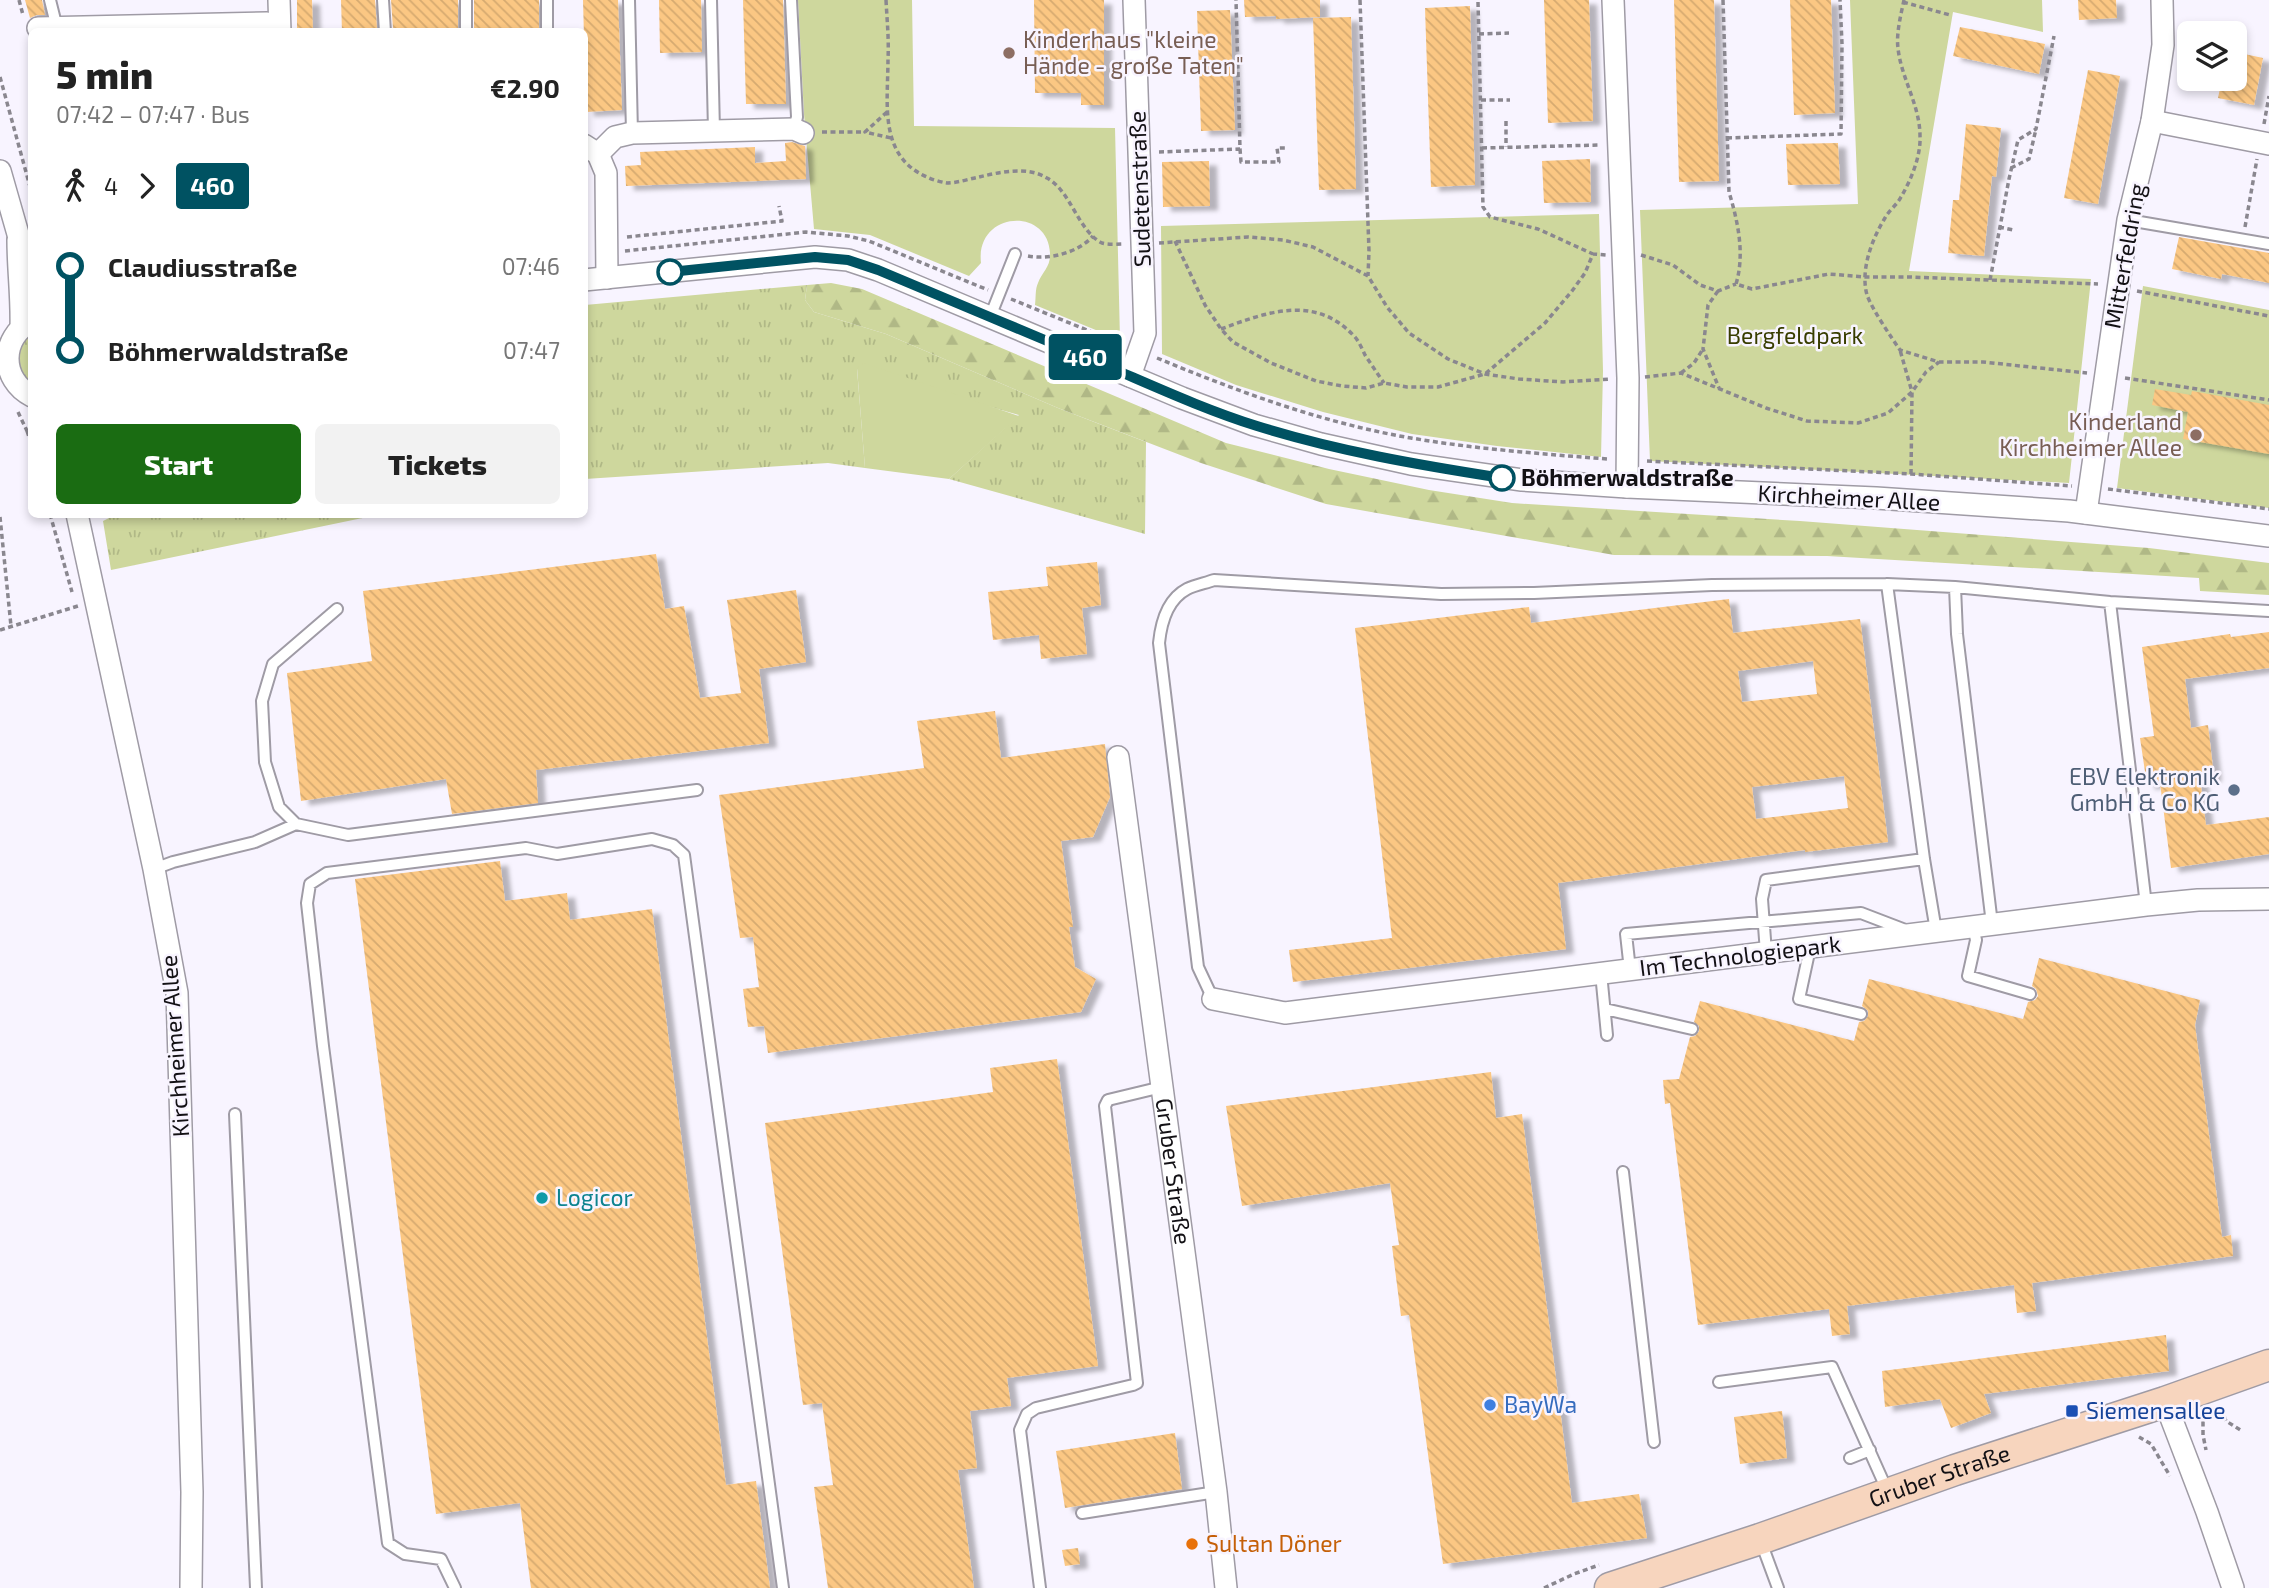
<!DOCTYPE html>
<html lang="en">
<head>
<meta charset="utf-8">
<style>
	body { margin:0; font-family:"Exo 2",sans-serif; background:#f2f2f2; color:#222; height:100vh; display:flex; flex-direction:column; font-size:26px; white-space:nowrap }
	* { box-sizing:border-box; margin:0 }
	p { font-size:23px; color:#767676 }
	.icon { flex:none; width:38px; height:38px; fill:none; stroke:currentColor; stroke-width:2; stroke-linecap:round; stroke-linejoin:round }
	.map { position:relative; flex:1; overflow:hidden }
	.details { position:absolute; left:28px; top:28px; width:560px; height:490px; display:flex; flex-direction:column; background:#fff; border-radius:10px; box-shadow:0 4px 10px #0003 }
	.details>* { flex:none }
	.badge { padding:0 14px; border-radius:5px; font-size:24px; line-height:46px }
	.tools { position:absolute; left:2177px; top:21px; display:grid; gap:14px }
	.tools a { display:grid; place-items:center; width:70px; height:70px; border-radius:10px; background:#fff; box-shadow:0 4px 10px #0003; font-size:35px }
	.map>.badge { position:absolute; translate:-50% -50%; box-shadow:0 0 0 4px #fff }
	.legs { display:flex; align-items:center; gap:10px; height:77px; padding:0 28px; font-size:23px }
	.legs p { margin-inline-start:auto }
	.summary { display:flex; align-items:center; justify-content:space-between; height:119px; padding:0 28px }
	h1 { font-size:38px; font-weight:800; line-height:52px }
	.action { display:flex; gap:14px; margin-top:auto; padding:14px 28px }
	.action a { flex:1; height:80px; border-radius:10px; background:#1a6c12; color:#fff; font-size:28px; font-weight:800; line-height:80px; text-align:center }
	.action a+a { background:#f2f2f2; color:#222 }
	ul { padding:0 28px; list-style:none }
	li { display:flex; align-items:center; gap:24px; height:84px; font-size:26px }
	li i { display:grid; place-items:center; width:10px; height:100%; margin:0 9px; background:currentColor }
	li i::after { content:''; width:18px; height:18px; margin:-9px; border:5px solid; border-radius:50%; background:#fff }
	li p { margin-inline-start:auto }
	li:first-child i { background:linear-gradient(#0000 50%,currentColor 0) }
	li:last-child i { background:linear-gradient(currentColor 50%,#0000 0) }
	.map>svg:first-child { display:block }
	.grass { fill:url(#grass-tufts) }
	.forest { fill:url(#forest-firs) }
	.park { fill:#ced79d }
	.building { fill:url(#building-back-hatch); fill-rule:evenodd; filter:url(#shadow) }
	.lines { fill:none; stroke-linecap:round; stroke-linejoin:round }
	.lane-casing { stroke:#9f9ba5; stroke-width:14 }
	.street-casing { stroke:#9f9ba5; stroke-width:24 }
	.secondary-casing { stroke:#9f9ba5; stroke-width:33 }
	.path { stroke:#8a878f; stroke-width:3.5; stroke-dasharray:5 3.5; stroke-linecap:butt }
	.lane { stroke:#fff; stroke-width:10 }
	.street { stroke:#fff; stroke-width:21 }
	.secondary { stroke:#f7d5be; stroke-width:30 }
	.line-1-casing { stroke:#fff; stroke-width:16 }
	.line-1 { stroke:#005262; stroke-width:10 }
	.education-dot { fill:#8d6e63; stroke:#f8f4ff; stroke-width:2.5 }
	.stop-1-dot { fill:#fff; stroke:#005262; stroke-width:3.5 }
	.service-dot { fill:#5c6f8a; stroke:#f8f4ff; stroke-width:2.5 }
	.culture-dot { fill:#0f9aa8; stroke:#f8f4ff; stroke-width:2.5 }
	.shop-dot { fill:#3f7fe0; stroke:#f8f4ff; stroke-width:2.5 }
	.transit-dot { fill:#1a4fb4; stroke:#f8f4ff; stroke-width:2.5 }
	.food-dot { fill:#e8710a; stroke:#f8f4ff; stroke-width:2.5 }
	.labels { text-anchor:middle; stroke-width:5; stroke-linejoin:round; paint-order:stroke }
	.education-label { font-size:23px; fill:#785e54; stroke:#f8f4ff; text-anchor:start }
	.street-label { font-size:23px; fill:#131115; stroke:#f8f4ff }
	.park-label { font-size:23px; fill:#383d00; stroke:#f8f4ff }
	.stop-label { font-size:23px; font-weight:bold; fill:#131115; stroke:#f8f4ff; text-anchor:start }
	.service-label { font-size:23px; fill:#4e5e75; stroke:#f8f4ff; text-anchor:end }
	.culture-label { font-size:23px; fill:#0d838f; stroke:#f8f4ff; text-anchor:start }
	.shop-label { font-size:23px; fill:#366cbe; stroke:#f8f4ff; text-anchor:start }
	.transit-label { font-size:23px; fill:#164399; stroke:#f8f4ff; text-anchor:start }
	.food-label { font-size:23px; fill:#c56008; stroke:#f8f4ff; text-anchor:start }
</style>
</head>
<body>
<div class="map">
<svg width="2269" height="1588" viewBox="0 0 2269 1588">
	<defs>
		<pattern id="grass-tufts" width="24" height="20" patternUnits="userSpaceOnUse" patternTransform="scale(1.75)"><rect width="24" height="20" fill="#ced79d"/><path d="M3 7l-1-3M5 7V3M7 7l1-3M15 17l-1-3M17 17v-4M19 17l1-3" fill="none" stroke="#b0b886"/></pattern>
		<pattern id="forest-firs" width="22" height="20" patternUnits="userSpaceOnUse" patternTransform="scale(1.75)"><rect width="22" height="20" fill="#ced79d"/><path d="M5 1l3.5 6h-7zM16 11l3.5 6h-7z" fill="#b0b886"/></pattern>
		<pattern id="building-back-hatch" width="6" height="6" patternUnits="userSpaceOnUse" patternTransform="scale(1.75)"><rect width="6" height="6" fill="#fbc783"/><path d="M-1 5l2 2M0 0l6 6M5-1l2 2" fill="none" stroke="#d6aa70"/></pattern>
		<filter id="shadow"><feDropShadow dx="8" dy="4.5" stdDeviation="2" flood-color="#0004"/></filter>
	</defs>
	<rect width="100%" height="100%" fill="#f8f4ff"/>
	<path class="grass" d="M807 285 805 300 814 312 886 334 1058 408 1146 442 1145 534 949 479 1019 415 857 369 865 468 828 463 585 479V305Z
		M31 332V384C19 376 11 358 19 344 22 340 28 335 31 332Z
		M109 514H377V515L111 570 103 521 109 518Z"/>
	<path class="forest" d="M831 283 862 289 1226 443 1329 469 1429 490 1512 503 1800 521 2149 548 2269 563V595L2200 591 2199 578 1827 556 1614 555 1326 504 1201 463 1058 408 886 334 814 312 805 300 807 285Z"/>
	<path class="park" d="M798 0H912L914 126 1115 128 1120 340 1035 305C1036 298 1035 289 1038 283 1042 272 1051 267 1050 253 1048 206 975 211 981 263L969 276 870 235 814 229 804 114Z
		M1850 0H2042L2043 32 1953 12 1909 271 2091 279 2069 483 1650 461 1640 210 1858 204Z
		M1599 214 1603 371 1601 457 1497 446 1412 434 1323 412 1236 385 1162 354 1161 226Z
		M2143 286 2269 310V508L2117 488Z
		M864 363 1019 416 949 479 865 468 857 368Z"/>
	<path class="building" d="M25 0H42L45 15H37L30 18Z
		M297 0H312L313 32H297Z
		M341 0H375L377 29H371V32H342Z
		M391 0H458V32L393 29Z
		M474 0H539V32H474Z
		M583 0H618L622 110 586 112Z
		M659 0H701L702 52 660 53Z
		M743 0H783L786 104H746Z
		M1034 0H1104V105H1081V93H1035Z
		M1244 0H1320V17L1276 19V16L1245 17Z
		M1544 0H1589L1593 121 1548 123Z
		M1674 0H1714L1719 181 1679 182Z
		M1790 0H1831L1835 113 1794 115Z
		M2078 0H2116L2117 18 2079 20Z
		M1470 6 1475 185 1431 187 1425 8Z
		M1230 10 1235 130 1201 131 1197 11Z
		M1351 17 1356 189 1319 190 1313 18Z
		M1960 27 2045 44 2039 74 1953 56Z
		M2235 52 2263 58 2254 105 2218 98 2222 79H2235Z
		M2088 70 2120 76 2098 204 2064 198Z
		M1966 124 2001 128 1996 177 1992 176 1984 256 1948 253 1953 200H1959Z
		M792 142 805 146 806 179 626 186 625 166 641 165 640 152 755 147V163L786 161 785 143Z
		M1838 143 1840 184 1788 185 1786 144Z
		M1590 159 1591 202 1544 203 1542 161Z
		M1209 161 1210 206 1163 207 1162 162Z
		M2179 237 2269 253V283L2222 274 2221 279 2172 269Z
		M2155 389 2191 395 2192 391 2269 405V454L2183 439 2188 412 2152 405Z
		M656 554 665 609 684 606 700 698 741 693 727 600 796 590 806 662 759 669 769 743 536 770 538 803 452 814 446 779 301 801 287 673 372 661 363 591Z
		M1097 562 1101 605 1082 608 1087 654 1041 659 1039 635 993 640 988 592 1048 586 1046 567Z
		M1729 599 1733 633 1860 619 1888 842 1805 852V850L1558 883 1566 949 1293 982 1289 950 1392 938 1355 628 1529 607 1531 623ZM1813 661 1817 694 1742 702 1738 671ZM1844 776 1848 808 1756 819 1752 787Z
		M2269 632V668L2185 679 2191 728 2208 725 2214 777 2200 779 2206 825 2269 817V854L2171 868 2160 783 2147 785 2140 738 2154 736 2142 647 2230 634 2231 637Z
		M995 711 1001 758 1105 744 1110 797 1093 837 1061 841 1073 927H1069L1075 967 1096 979 1081 1012 768 1053 764 1026 748 1027 743 989 759 987 753 937 740 938 719 795 924 768 917 721Z
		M500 861 505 901 567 893 570 920 652 909 726 1485 756 1481 770 1588H531L520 1503 436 1514 355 879Z
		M2039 958 2200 1000 2195 1025 2222 1237 2231 1235 2233 1256 2032 1283 2036 1311 2017 1313 2014 1285 1847 1306 1850 1334 1832 1336 1829 1309 1698 1325 1670 1103 1665 1104 1663 1080 1679 1079 1690 1037 1695 1036 1699 1031V1026L1694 1022 1700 1001 1854 1041 1859 1022 1864 1021 1868 1016V1011L1862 1006 1869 979 2023 1019 2028 1002 2035 1000 2038 996 2036 989 2032 986Z
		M1057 1059 1098 1366 1007 1378 1011 1406 970 1411 977 1468 958 1470 974 1588H828L814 1487 833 1485 822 1403 803 1405 765 1123 993 1092 990 1068Z
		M1491 1072 1496 1118 1522 1114 1572 1503 1639 1494 1647 1538 1443 1564 1409 1315 1401 1316 1392 1246 1399 1245 1390 1183 1242 1206 1226 1106Z
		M2166 1335 2169 1371 1984 1394 1991 1413 1951 1428 1940 1399 1885 1407 1882 1371Z
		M1782 1411 1787 1458 1740 1464 1734 1417Z
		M1175 1433 1182 1489 1065 1508 1056 1451Z
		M1078 1548 1080 1564 1065 1566 1062 1550Z"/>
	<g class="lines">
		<defs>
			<path id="lane" d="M50 0 57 28
				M383 0 385 32
				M466 0V32
				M547 0V32
				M629 0 632 133
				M711 0 714 131
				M791 0 797 117 794 129
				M2128 220 2269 244
				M990 317 1015 254
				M1887 584 1924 859 1936 931
				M1955 587 1957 634 1992 924
				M2110 602 2146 905
				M296 824 279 807 265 762 262 701 273 664 337 609
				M154 869 173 862 255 842 296 824 348 835 697 790
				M1973 926 1976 940 1968 976 2030 994
				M1810 948 1799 999 1861 1014
				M1766 953 1762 899 1766 880 1924 859
				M1630 970 1626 934 1861 913 1908 931
				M1601 973 1607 1035
				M1213 999 1198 967 1159 643C1161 623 1168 599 1187 589 1195 585 1206 583 1214 580L1441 594 1534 593 1712 585 1887 584 1955 587 2110 602 2269 611
				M1605 1009 1692 1029
				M235 1114 256 1588
				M1623 1172 1654 1442
				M1719 1382 1832 1367 1887 1490
				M1850 1458 1870 1450
				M1082 1513 1216 1492
				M1761 1542 1778 1588
				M455 1588 441 1559 405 1554 388 1543 323 1046 307 903 310 884 327 873 526 848 557 854 652 839 673 845 684 855 783 1588
				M1040 1588 1020 1430 1027 1414 1036 1408 1133 1385 1137 1383 1105 1106 1108 1100 1162 1087"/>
			<g id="street">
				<path d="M279 0 280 32"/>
				<path d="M1613 0 1628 378 1627 487"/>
				<path d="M38 28 267 23 279 27"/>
				<path d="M2152 121 2269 144"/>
				<path d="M584 145 598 154 606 173 607 278"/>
				<path d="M598 154 615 137 632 133 794 129 803 133"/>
				<path d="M0 171 18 234 32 262"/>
				<path d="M18 240C18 269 22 298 21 328"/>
				<path d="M584 280 815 257 848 260 878 270 1182 398 1254 425 1321 444 1411 464 1522 480 1627 487 1876 498 2069 511 2269 536"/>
				<path d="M32 321C0 337 0 380 32 396"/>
				<path d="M1130 376 1145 333 1134 0"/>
				<path d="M2086 513 2128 220 2152 121 2163 45 2162 0"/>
				<path d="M77 514 154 869 177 993 192 1492 191 1588"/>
				<path id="s1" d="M1118 757 1216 1492 1226 1588"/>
				<path d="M1213 999 1285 1013 2146 905 2198 900 2269 899"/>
				<path d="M2165 1402 2207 1512 2233 1588"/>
			</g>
			<g id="secondary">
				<path id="s2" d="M1610 1588 1760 1539 1955 1470 2165 1402 2269 1365"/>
			</g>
		</defs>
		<use href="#lane" class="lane-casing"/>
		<use href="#street" class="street-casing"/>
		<use href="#secondary" class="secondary-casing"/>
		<path class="path" d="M19 0 23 15
			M886 0C887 20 889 39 888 59 888 103 878 156 927 177 933 180 941 182 947 183 957 183 969 179 979 177 1000 172 1028 166 1047 178 1071 191 1078 231 1102 243 1108 245 1117 244 1123 244
			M1360 0 1369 251 1368 276
			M1723 0 1729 192C1738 222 1745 254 1736 284L1752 289 1829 274 1865 277H1909L2098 284
			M1904 0C1901 14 1896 34 1898 48 1901 78 1920 105 1920 136 1921 156 1911 180 1901 197 1897 205 1889 210 1885 218 1872 239 1860 270 1867 295 1872 309 1891 337 1900 350L1939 362H1983L2087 373
			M1478 2 1483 207 1490 217 1538 229 1593 254
			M1903 2 1950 15
			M1479 34 1509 33
			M0 77 32 194
			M1481 100H1510
			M887 112 865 132 891 138
			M1506 121V147
			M2264 124 2269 96
			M822 132H865
			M1727 138 1841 134 1842 44 1840 0
			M1482 148 1599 145
			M1240 149 1241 162H1279L1277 148H1288
			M1159 152 1240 149 1236 0
			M2011 168 2029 159 2036 129
			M1999 227 2013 230
			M2245 227 2257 159
			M627 237 782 221 779 206
			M1175 241 1205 305 1221 329 1233 342 1271 363 1316 381 1342 386 1366 388 1384 383 1407 387H1438L1485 374 1545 323 1572 291 1585 273 1593 254 1606 255
			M1159 243 1248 237 1283 240 1313 247 1368 276 1387 307 1409 333 1448 359 1485 374 1519 379 1563 382 1610 379
			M625 251 806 232 848 236 869 241 988 290
			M1641 255 1673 265 1700 285 1718 291 1736 284
			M1028 256C1049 260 1078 253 1093 236
			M1990 280 2009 179 2018 140 2036 129 2054 36
			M1718 291 1708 305 1703 349 1719 388
			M2137 291 2269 316
			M1011 299 1121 344
			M1221 329C1267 312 1315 294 1354 336 1359 341 1362 349 1365 355 1371 364 1377 373 1384 383
			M1157 358C1239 392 1323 423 1411 438 1476 449 1542 454 1608 459
			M1681 373 1694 363 1703 349
			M1645 377 1681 373 1766 408 1807 421 1858 423 1888 413 1912 392 1900 350
			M2125 378 2269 400
			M18 412 27 431 32 429
			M27 431 32 446
			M1647 461 1911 474 2072 486
			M1911 474 1912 392 1926 372 1939 362
			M2108 489 2269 509
			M50 514 72 592
			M0 517 11 626
			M0 630 78 606
			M2221 1408 2226 1421 2242 1431
			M2203 1413V1435L2206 1450
			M2139 1437 2151 1444 2170 1476
			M1544 1588 1574 1574 1599 1565"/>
		<use href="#lane" class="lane"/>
		<use href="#street" class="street"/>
		<use href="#secondary" class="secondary"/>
	</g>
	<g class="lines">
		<defs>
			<path id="line-1" d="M670 272 815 257 848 260 878 270C955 302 1032 335 1109 367 1158 388 1206 410 1257 426 1337 451 1419 465 1502 478"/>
		</defs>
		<use href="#line-1" class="line-1-casing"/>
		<use href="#line-1" class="line-1"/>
	</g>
	<g class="education-dot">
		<circle cx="1009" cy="53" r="7"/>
		<circle cx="2196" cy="435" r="7"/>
	</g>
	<g class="stop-1-dot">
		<circle cx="670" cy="272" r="12"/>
		<circle cx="1502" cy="478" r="12"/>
	</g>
	<circle class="service-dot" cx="2234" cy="790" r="7"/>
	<circle class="culture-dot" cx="542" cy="1198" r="7"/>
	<circle class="shop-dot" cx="1490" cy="1405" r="7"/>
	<rect class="transit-dot" x="2065" y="1404" width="14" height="14" rx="3.5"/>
	<circle class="food-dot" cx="1192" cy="1544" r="7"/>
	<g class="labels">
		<g class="education-label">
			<text x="1023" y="48">Kinderhaus "kleine<tspan x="1023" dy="26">Hände - große Taten"</tspan></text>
			<text x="2182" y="430" text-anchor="end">Kinderland<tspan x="2182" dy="26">Kirchheimer Allee</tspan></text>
		</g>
		<g class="street-label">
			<text transform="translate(1140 189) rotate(-92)" y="8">Sudetenstraße</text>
			<text transform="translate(2125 256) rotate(-80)" y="8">Mitterfeldring</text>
			<text transform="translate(1849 498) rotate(3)" y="8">Kirchheimer Allee</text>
			<text transform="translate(1740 956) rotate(-7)" y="8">Im Technologiepark</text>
			<text transform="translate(175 1046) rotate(-94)" y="8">Kirchheimer Allee</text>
			<text dy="8" stroke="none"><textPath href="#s1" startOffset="418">Gruber Straße</textPath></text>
			<text dy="8" stroke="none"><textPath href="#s2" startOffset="348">Gruber Straße</textPath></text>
		</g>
		<g class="park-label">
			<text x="1795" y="344">Bergfeldpark</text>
		</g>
		<g class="stop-label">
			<text x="1521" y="486">Böhmerwaldstraße</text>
		</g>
		<g class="service-label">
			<text x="2220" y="785">EBV Elektronik<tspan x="2220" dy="26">GmbH &amp; Co KG</tspan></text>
		</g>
		<g class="culture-label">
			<text x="556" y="1206">Logicor</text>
		</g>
		<g class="shop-label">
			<text x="1504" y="1413">BayWa</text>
		</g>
		<g class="transit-label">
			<text x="2086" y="1419">Siemensallee</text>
		</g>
		<g class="food-label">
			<text x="1206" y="1552">Sultan Döner</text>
		</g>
	</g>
</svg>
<div class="tools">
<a><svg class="icon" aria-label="layers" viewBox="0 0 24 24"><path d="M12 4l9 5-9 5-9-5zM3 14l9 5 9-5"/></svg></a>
</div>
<b class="badge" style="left:1085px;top:357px;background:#005262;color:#fff">460</b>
<section class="details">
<div class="summary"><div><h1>5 min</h1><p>07:42 – 07:47 · Bus</p></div><b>€2.90</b></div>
<div class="legs"><svg class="icon" aria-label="walk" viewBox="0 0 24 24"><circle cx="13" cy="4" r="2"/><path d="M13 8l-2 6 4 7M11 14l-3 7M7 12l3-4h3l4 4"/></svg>4<svg class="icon" aria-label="forward" viewBox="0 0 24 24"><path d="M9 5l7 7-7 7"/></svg><b class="badge" style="background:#005262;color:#fff">460</b></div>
<ul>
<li><i style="color:#005262"></i><b>Claudiusstraße</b><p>07:46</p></li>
<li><i style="color:#005262"></i><b>Böhmerwaldstraße</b><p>07:47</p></li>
</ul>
<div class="action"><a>Start</a><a>Tickets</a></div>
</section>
</div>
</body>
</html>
